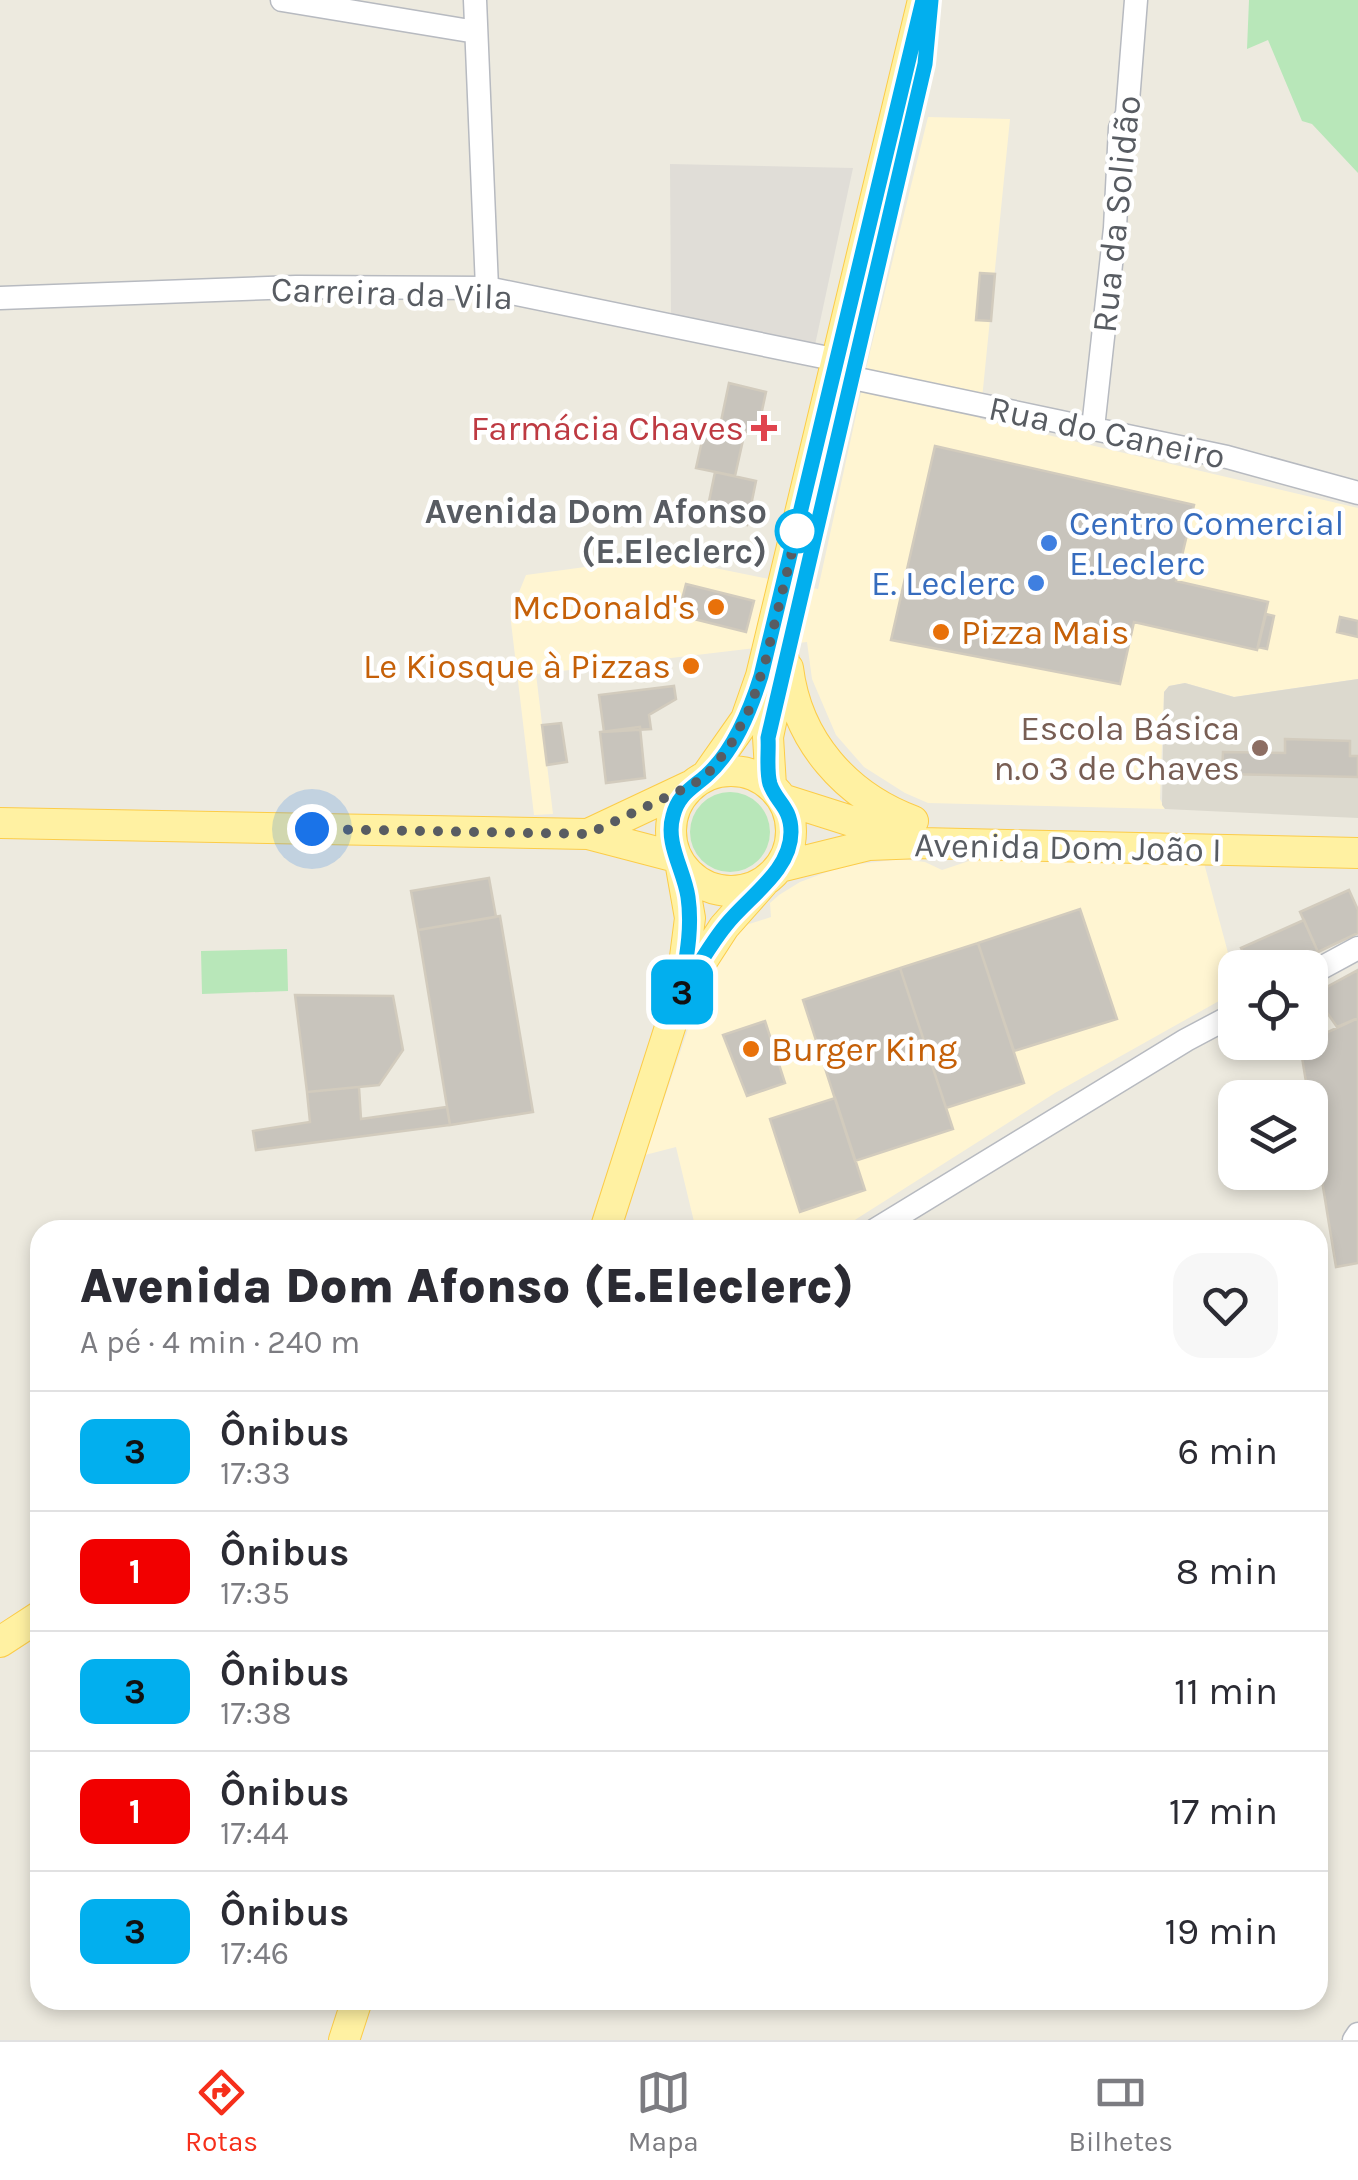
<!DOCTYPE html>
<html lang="pt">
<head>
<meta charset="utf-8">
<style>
	body { margin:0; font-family:Karla,sans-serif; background:#f7f7f7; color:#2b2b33; height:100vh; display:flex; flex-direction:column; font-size:38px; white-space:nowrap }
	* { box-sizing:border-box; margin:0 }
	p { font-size:32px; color:#7c7c81 }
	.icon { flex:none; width:55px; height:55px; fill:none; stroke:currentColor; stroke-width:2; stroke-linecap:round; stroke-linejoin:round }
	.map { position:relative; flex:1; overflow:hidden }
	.drawer { position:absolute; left:30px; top:1220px; width:1298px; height:790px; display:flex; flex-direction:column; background:#fff; border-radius:30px; box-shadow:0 5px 15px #0003 }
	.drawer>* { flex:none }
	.badge { padding:0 20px; border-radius:15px; font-size:35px; line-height:65px }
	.fabs { position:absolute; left:1218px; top:950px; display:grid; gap:20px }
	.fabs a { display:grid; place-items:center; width:110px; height:110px; border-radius:20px; background:#fff; box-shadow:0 5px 15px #0003; font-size:50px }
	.you { position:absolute; width:50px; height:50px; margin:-25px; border:8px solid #fff; border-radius:50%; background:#1a73e8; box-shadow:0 0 0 15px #1a73e833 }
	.map>.badge { position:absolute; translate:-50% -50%; box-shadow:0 0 0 5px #fff }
	.round { display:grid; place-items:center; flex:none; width:105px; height:105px; border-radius:30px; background:#f7f7f7 }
	.head { display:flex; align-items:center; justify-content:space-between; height:170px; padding:0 50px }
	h1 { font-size:48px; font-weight:800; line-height:75px }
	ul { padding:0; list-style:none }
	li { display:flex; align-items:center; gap:30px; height:120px; padding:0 50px; border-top:2px solid #e1e1e2 }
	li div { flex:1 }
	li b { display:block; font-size:38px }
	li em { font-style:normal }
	li .badge { min-width:110px; font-weight:700; text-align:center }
	.menu { display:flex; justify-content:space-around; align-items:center; height:140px; border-top:2px solid #e1e1e2; background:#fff; font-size:28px; color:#7c7c81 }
	.menu a { display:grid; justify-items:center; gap:5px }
	.menu .selected { color:#f62f1b }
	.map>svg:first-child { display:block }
	.commercial { fill:#fff5d2 }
	.industrial { fill:#e0ddd7 }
	.education { fill:#dcd9ce }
	.green { fill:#b8e7b9 }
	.building { fill:#c8c4bc; stroke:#d2cbbd; stroke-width:2.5 }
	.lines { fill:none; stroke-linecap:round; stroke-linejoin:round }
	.minor-casing { stroke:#b7bac0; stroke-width:25 }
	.major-casing { stroke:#fccc48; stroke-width:32 }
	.minor { stroke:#fff; stroke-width:22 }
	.major { stroke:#fff1a2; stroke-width:30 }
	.line-casing { stroke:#fff; stroke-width:22 }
	.line { stroke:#02afee; stroke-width:15 }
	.walk { stroke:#585c62; stroke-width:10; stroke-dasharray:0 18 }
	.health-dot { fill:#e0444e; stroke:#fff; stroke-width:4 }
	.stop-dot { fill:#fff; stroke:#02afee; stroke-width:5 }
	.shop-dot { fill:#3f7fe0; stroke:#fff; stroke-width:4 }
	.food-dot { fill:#e8710a; stroke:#fff; stroke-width:4 }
	.education-dot { fill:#8d6e63; stroke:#fff; stroke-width:4 }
	.labels { text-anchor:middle; stroke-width:9; stroke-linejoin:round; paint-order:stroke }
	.street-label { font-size:35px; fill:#585c62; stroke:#fff }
	.health-label { font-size:35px; fill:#be3a42; stroke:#fff; text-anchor:end }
	.stop-label { font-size:35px; font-weight:bold; fill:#585c62; stroke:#fff; text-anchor:end }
	.shop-label { font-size:35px; fill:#366cbe; stroke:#fff; text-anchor:start }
	.food-label { font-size:35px; fill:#c56008; stroke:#fff; text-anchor:end }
	.education-label { font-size:35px; fill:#785e54; stroke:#fff; text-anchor:end }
</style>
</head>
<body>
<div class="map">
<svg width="1358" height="2040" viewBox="0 0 1358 2040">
	<rect width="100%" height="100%" fill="#edeadf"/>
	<path class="commercial" d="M928 117 1010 119 980 419 1358 508V679L1234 697 1185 683 1169 686 1164 692 1160 799 1165 809 928 803 905 793 864 767 836 735 812 679 807 642 536 674 553 814 534 815 510 614 526 575 696 552 700 565 818 589 869 356Z
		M901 859 925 862 942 870 975 859 1204 863 1235 979V992L1055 1093 839 1230H696L676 1147 645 1155 699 997 726 949 746 925 771 917 770 903 779 895 800 882 843 866Z"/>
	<path class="industrial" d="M670 164 853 168 815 345 671 314Z"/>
	<path class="education" d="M1358 679V818L1165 809 1162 805 1164 692 1169 686 1185 683 1234 697Z"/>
	<path class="green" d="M1249 0H1358V173L1312 124 1302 121 1268 40 1247 49Z
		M690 832a40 40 0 1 1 80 0a40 40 0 1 1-80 0Z
		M287 949 288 991 202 994 201 951Z"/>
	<path class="building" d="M980 273 995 274 991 321 976 320Z
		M729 383 766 392 757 434 720 426Z
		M706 423 745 431 735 476 696 468Z
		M935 446 1194 505 1176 581 1268 602 1257 650 1134 622 1120 684 891 640Z
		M715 472 756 481 747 525 706 516Z
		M686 584 754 601 746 632 678 615Z
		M1266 614 1274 616 1267 649 1258 647Z
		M1340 617 1358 621V637L1337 632Z
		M674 686 676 699 649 715 651 729 604 732 599 695Z
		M561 723 567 762 547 765 542 725Z
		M640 727 645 778 606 783 600 732Z
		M1285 739 1350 741V756H1358V777L1222 774 1223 752 1285 753Z
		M489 878 496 917 418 930 411 891Z
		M1349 890 1358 910V933L1318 952 1300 912Z
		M1080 909 1117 1019 1014 1051 978 943Z
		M500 916 533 1112 450 1125 418 930Z
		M1304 920 1318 952 1283 968H1250L1241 948Z
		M978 943 1024 1083 946 1108 900 968Z
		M900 968 953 1129 855 1161 803 1000Z
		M1358 970V1018L1337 1027 1314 994Z
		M295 995 393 996 403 1050 379 1085 307 1092Z
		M1358 1018V1263L1336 1267 1300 1045Z
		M765 1021 785 1083 747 1096 723 1035Z
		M359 1087 361 1119 447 1107 450 1125 256 1150 253 1131 310 1122 307 1092Z
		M835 1098 865 1190 800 1212 770 1119Z"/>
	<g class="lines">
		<defs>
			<path id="minor" d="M282 0 476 32
				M475 0 487 288
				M0 298 296 287 487 288 838 360
				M834 374 1227 457 1358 493
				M1093 428 1115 228 1120 128 1127 114 1136 0
				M1310 974 1358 948
				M875 1230 1186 1040 1235 1014
				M1354 2040 1358 2034"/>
			<path id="major" d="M788 668C797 741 846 796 913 821
				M671 831a60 60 0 1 1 120 0a60 60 0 1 1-120 0Z
				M706 776 746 719 761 676 923 0
				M771 786 768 737 784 660
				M782 799 867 826 904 825
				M0 823 588 834 676 857
				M588 834 690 786
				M780 867 869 845 922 843 1358 853
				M689 981 724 927 763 883
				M605 1230 680 996 690 918 681 867
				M0 1642 40 1616
				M344 2040 357 2000"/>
		</defs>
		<use href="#minor" class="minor-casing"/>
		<use href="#major" class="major-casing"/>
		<use href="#minor" class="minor"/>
		<use href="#major" class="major"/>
	</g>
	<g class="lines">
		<defs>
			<path id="line" d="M923 0 761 676C750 711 734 751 706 776 691 789 678 795 673 816 665 843 684 870 688 897 693 931 685 964 680 996 694 973 708 947 726 925 748 897 791 871 791 832 791 807 776 802 770 784 766 771 769 751 768 738L925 64 931 0"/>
		</defs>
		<use href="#line" class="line-casing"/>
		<use href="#line" class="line"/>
		<path class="walk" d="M312 829 588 834 690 786 706 776 730 746 751 706 766 659 798 527 797 531"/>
	</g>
	<path class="health-dot" d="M759 413h10v10h10v10h-10v10h-10v-10h-10v-10h10z"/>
	<circle class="stop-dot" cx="797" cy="531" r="20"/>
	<g class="shop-dot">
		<circle cx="1049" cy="543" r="10"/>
		<circle cx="1036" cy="583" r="10"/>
	</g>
	<g class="food-dot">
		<circle cx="716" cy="607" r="10"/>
		<circle cx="941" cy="632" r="10"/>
		<circle cx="691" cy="666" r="10"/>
		<circle cx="751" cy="1049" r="10"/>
	</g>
	<circle class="education-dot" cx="1260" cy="748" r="10"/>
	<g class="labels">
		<g class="street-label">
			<text transform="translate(1116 214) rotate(-84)" y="12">Rua da Solidão</text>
			<text transform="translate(392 293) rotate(2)" y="12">Carreira da Vila</text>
			<text transform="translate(1107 432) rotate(12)" y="12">Rua do Caneiro</text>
			<text transform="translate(1068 847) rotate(1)" y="12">Avenida Dom João I</text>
		</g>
		<g class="health-label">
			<text x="744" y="440">Farmácia Chaves</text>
		</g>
		<g class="stop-label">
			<text x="767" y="523">Avenida Dom Afonso<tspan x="767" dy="40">(E.Eleclerc)</tspan></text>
		</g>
		<g class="shop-label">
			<text x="1069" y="535">Centro Comercial<tspan x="1069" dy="40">E.Leclerc</tspan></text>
			<text x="1016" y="595" text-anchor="end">E. Leclerc</text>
		</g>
		<g class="food-label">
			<text x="696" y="619">McDonald's</text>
			<text x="961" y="644" text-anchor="start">Pizza Mais</text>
			<text x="671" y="678">Le Kiosque à Pizzas</text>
			<text x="771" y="1061" text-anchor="start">Burger King</text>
		</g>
		<g class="education-label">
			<text x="1240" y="740">Escola Básica<tspan x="1240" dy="40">n.º 3 de Chaves</tspan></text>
		</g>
	</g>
</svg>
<div class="fabs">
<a><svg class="icon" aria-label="locate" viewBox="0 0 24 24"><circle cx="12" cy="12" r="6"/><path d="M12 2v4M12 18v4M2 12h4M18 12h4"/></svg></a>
<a><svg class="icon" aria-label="layers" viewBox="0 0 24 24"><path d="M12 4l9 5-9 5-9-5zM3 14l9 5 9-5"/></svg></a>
</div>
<div class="you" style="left:312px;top:829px"></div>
<b class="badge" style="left:682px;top:992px;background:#02afee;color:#111">3</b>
<section class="drawer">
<div class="head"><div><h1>Avenida Dom Afonso (E.Eleclerc)</h1><p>A pé · 4 min · 240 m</p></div><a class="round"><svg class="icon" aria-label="heart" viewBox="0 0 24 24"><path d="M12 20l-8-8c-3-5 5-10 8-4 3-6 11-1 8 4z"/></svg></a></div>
<ul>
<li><span class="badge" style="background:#02afee;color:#111">3</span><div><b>Ônibus</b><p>17:33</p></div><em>6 min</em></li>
<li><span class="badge" style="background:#f20000;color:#fff">1</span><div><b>Ônibus</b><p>17:35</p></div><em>8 min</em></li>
<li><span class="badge" style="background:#02afee;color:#111">3</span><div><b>Ônibus</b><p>17:38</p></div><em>11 min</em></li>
<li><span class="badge" style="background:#f20000;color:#fff">1</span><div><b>Ônibus</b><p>17:44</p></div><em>17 min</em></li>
<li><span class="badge" style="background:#02afee;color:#111">3</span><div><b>Ônibus</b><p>17:46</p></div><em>19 min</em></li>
</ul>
</section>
</div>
<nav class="menu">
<a class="selected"><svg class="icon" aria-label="directions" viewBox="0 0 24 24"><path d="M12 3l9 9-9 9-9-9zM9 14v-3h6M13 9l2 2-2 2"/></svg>Rotas</a>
<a><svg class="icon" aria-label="map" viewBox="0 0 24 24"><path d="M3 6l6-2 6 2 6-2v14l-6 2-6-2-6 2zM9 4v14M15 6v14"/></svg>Mapa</a>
<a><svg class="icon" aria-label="tickets" viewBox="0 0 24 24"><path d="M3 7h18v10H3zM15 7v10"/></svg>Bilhetes</a>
</nav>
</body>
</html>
